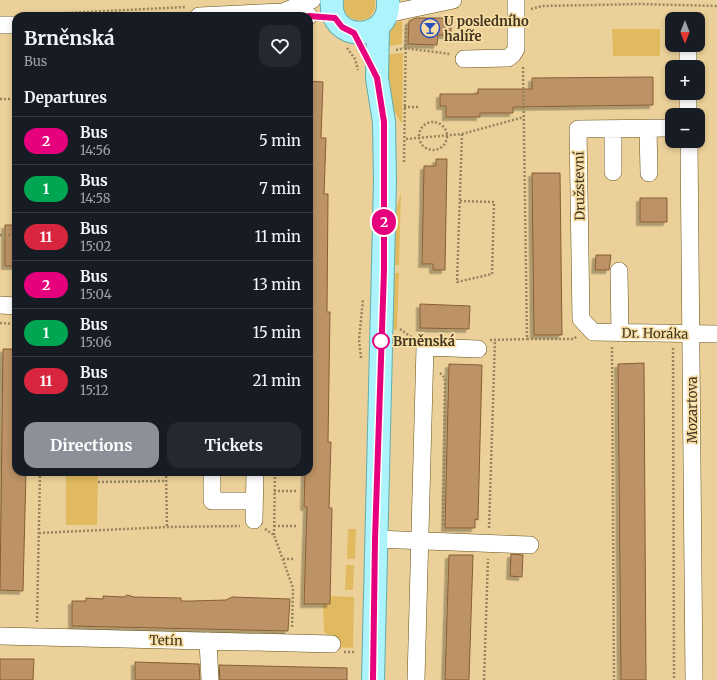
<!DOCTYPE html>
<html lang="en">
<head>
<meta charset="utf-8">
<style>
	body { margin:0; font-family:Merriweather,serif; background:#242831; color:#f1f3f6; height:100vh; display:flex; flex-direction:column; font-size:15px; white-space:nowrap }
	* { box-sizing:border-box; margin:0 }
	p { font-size:13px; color:#9ea1a6 }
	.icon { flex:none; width:22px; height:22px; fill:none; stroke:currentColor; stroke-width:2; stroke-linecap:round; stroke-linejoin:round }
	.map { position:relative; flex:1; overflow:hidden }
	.details { position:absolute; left:12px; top:12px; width:301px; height:464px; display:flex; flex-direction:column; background:#171b24; border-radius:12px; box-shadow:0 2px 6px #0003 }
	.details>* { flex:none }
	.badge { padding:0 8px; border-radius:13px; font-size:14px; line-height:26px }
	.needle { width:26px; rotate:180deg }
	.controls { position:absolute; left:665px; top:12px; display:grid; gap:8px }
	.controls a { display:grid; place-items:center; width:40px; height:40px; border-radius:8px; background:#171b24; box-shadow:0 2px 6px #0003; font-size:20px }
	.map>.badge { position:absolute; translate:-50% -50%; box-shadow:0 0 0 2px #fff }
	h2 { padding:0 12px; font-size:15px; line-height:36px }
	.round { display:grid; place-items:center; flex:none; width:42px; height:42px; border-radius:12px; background:#242831 }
	.head { display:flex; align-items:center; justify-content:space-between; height:68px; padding:0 12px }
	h1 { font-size:19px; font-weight:700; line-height:30px }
	.action { display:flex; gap:8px; margin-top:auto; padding:8px 12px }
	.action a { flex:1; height:46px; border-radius:12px; background:#8c9099; color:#fff; font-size:16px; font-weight:700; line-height:46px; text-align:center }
	.action a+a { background:#242831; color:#f1f3f6 }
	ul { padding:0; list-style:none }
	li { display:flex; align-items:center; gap:12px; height:48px; padding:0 12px; border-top:1px solid #363941 }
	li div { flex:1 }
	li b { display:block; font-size:15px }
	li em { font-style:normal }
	li .badge { min-width:44px; font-weight:700; text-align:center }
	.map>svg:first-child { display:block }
	.green { fill:#e1ba5f }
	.building { fill:#bc9266; stroke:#875f35; filter:url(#shadow) }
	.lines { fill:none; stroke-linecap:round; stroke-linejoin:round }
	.minor-casing { stroke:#665017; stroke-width:18 }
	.major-casing { stroke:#63acae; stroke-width:24 }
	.path { stroke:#97845d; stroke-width:2.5; stroke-dasharray:2 2; stroke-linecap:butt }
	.minor { stroke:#fff; stroke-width:17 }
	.major { stroke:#adf3fc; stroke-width:22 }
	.line-casing { stroke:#fff; stroke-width:9 }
	.line { stroke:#e6007e; stroke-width:6 }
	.stop-dot { fill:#fff; stroke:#e6007e; stroke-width:2 }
	.labels { text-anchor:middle; stroke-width:3.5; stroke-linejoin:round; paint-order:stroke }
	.poi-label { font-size:13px; font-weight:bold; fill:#413620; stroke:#f8dea5; text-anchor:start }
	.street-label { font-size:13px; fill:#413620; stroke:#f8dea5 }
	.stop-label { font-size:13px; font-weight:bold; fill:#413620; stroke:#f8dea5; text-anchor:start }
</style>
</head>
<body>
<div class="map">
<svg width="717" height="680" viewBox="0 0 717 680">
	<defs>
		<filter id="shadow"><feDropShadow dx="-3.5" dy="3.5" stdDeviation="0" flood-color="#0004"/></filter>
	</defs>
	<rect width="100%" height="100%" fill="#ebd199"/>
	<path class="green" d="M344 0H375V9L369 18C355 24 341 16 344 0Z
		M402 20V44L383 47C383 34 391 24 402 20Z
		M612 29H660V56H613Z
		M403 53 402 123H401L392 107 384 55Z
		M401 193 399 265H392L394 216Z
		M393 273H399L397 330H391Z
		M66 472H98L97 525H66Z
		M348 529H356L355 559H347Z
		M346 565H354L353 590H345Z
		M330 596 354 597 353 648 336 647 337 637 330 636 324 632 323 605H330Z"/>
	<path class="building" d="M416 18H451V35H438L437 45 408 44 409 21Z
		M653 77V105L513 107V113H480V117H446V106H440V94H478V89H532V78Z
		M309 81 323 82 321 138H326L324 194H328L327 312H330L328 442H331L329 508H332L330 604H304L307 507H304L305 472H309Z
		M436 159H447L445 270H433V264H422L424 166H436Z
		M532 173H560L562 335H534Z
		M640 198H667V222H640Z
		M5 225H16V266H5Z
		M596 255H611L609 270H595Z
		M420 304 470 306 469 329 420 328Z
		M3 349H16V472H26L23 591 0 590Z
		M644 363 646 680H621L618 364Z
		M449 364 482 365 478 520 475 519V528H445Z
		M511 554 523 555 522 577 510 576Z
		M449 555H473L469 680H445Z
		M127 595 134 597 181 598V601H192L226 600 232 597 290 599 288 631 72 626V601H86V598L103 599V596L124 597Z
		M0 659H34L33 680H0Z
		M135 662 199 664 200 680H135Z
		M219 665 347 668V680H220Z"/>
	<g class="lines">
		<defs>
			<path id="minor" d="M283 12 312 0
				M387 14 453 0
				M199 16 283 12 309 16
				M0 25H16
				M688 45V67
				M464 59 508 58 513 54 516 49V0
				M688 93V115
				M648 128 649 173
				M672 128 578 129 581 319 593 332 717 334
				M613 129V172
				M689 141 694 680
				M619 271 620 333
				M0 305 16 306
				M212 472V501H254
				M254 520 255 472
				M375 539 530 545
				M0 636 332 644
				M208 641 210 680
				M416 680 425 347 478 349"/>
			<path id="major" d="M332 0C327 43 392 44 388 0
				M373 680 385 181 384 122 377 78 378 27"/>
		</defs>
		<use href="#minor" class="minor-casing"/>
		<use href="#major" class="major-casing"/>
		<path class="path" d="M531 9 543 6 640 4 717 6
			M27 15 186 7
			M699 18V35
			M347 48 355 59 358 70
			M396 50 405 48 450 54
			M523 67 527 339H574L577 336
			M0 99H16
			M404 107H419
			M419 136a14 14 0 1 1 28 0a14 14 0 1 1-28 0Z
			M406 139 462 134 524 117
			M404 162 406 25
			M460 201 494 202 492 274 457 282 462 134
			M0 235H16
			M0 323 16 324
			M400 329 414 339
			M490 340 527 339
			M612 347 614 680
			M673 348 674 680
			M361 358 359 340 363 299
			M440 373 445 378 443 526
			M166 472 167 527
			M98 482 166 481
			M274 491H297
			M274 526H296
			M489 528 495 340
			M265 529 274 535 293 588 292 628
			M39 533 167 527 240 526
			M274 535 275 472
			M283 559H294
			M37 622 40 472
			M344 652H355
			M484 680 488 559"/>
		<use href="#minor" class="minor"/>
		<use href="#major" class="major"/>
	</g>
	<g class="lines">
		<defs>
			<path id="line" d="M309 16 335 18 342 27 354 33 371 66 377 78 384 122V270L375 539 373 680"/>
		</defs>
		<use href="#line" class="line-casing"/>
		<use href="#line" class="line"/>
	</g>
	<defs>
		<symbol id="bar-ring" viewBox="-11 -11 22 22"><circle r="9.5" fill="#f8dea5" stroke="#2c4dbd" stroke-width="1.5"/><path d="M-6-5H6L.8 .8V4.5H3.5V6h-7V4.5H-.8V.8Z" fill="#2c4dbd"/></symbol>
	</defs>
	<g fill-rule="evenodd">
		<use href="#bar-ring" x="419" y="17" width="22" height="22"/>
	</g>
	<circle class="stop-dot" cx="381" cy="341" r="8"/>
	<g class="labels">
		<g class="poi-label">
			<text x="444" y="26">U posledního<tspan x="444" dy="15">halíře</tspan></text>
		</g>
		<g class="street-label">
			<text transform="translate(579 186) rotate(-91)" y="5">Družstevní</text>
			<text transform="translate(655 333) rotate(1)" y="5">Dr. Horáka</text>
			<text transform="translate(692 410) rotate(-90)" y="5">Mozartova</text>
			<text transform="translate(166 640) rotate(1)" y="5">Tetín</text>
		</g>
		<g class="stop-label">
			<text x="393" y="346">Brněnská</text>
		</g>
	</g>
</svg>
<div class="controls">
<a><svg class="needle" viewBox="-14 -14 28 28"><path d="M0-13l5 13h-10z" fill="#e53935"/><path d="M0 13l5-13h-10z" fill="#9ea1a6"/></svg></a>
<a>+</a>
<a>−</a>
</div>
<b class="badge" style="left:384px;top:222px;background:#e6007e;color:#fff">2</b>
<section class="details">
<div class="head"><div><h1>Brněnská</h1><p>Bus</p></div><a class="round"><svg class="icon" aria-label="heart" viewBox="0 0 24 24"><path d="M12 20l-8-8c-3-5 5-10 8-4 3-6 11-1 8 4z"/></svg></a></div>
<h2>Departures</h2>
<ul>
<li><span class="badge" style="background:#e6007e;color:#fff">2</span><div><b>Bus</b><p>14:56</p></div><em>5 min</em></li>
<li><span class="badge" style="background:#00a651;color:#fff">1</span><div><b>Bus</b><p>14:58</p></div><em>7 min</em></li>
<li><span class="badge" style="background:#d7263d;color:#fff">11</span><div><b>Bus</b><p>15:02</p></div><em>11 min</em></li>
<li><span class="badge" style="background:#e6007e;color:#fff">2</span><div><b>Bus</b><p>15:04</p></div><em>13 min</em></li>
<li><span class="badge" style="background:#00a651;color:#fff">1</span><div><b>Bus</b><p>15:06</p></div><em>15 min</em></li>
<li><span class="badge" style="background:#d7263d;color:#fff">11</span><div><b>Bus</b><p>15:12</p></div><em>21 min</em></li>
</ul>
<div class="action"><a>Directions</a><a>Tickets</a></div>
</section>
</div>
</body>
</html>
